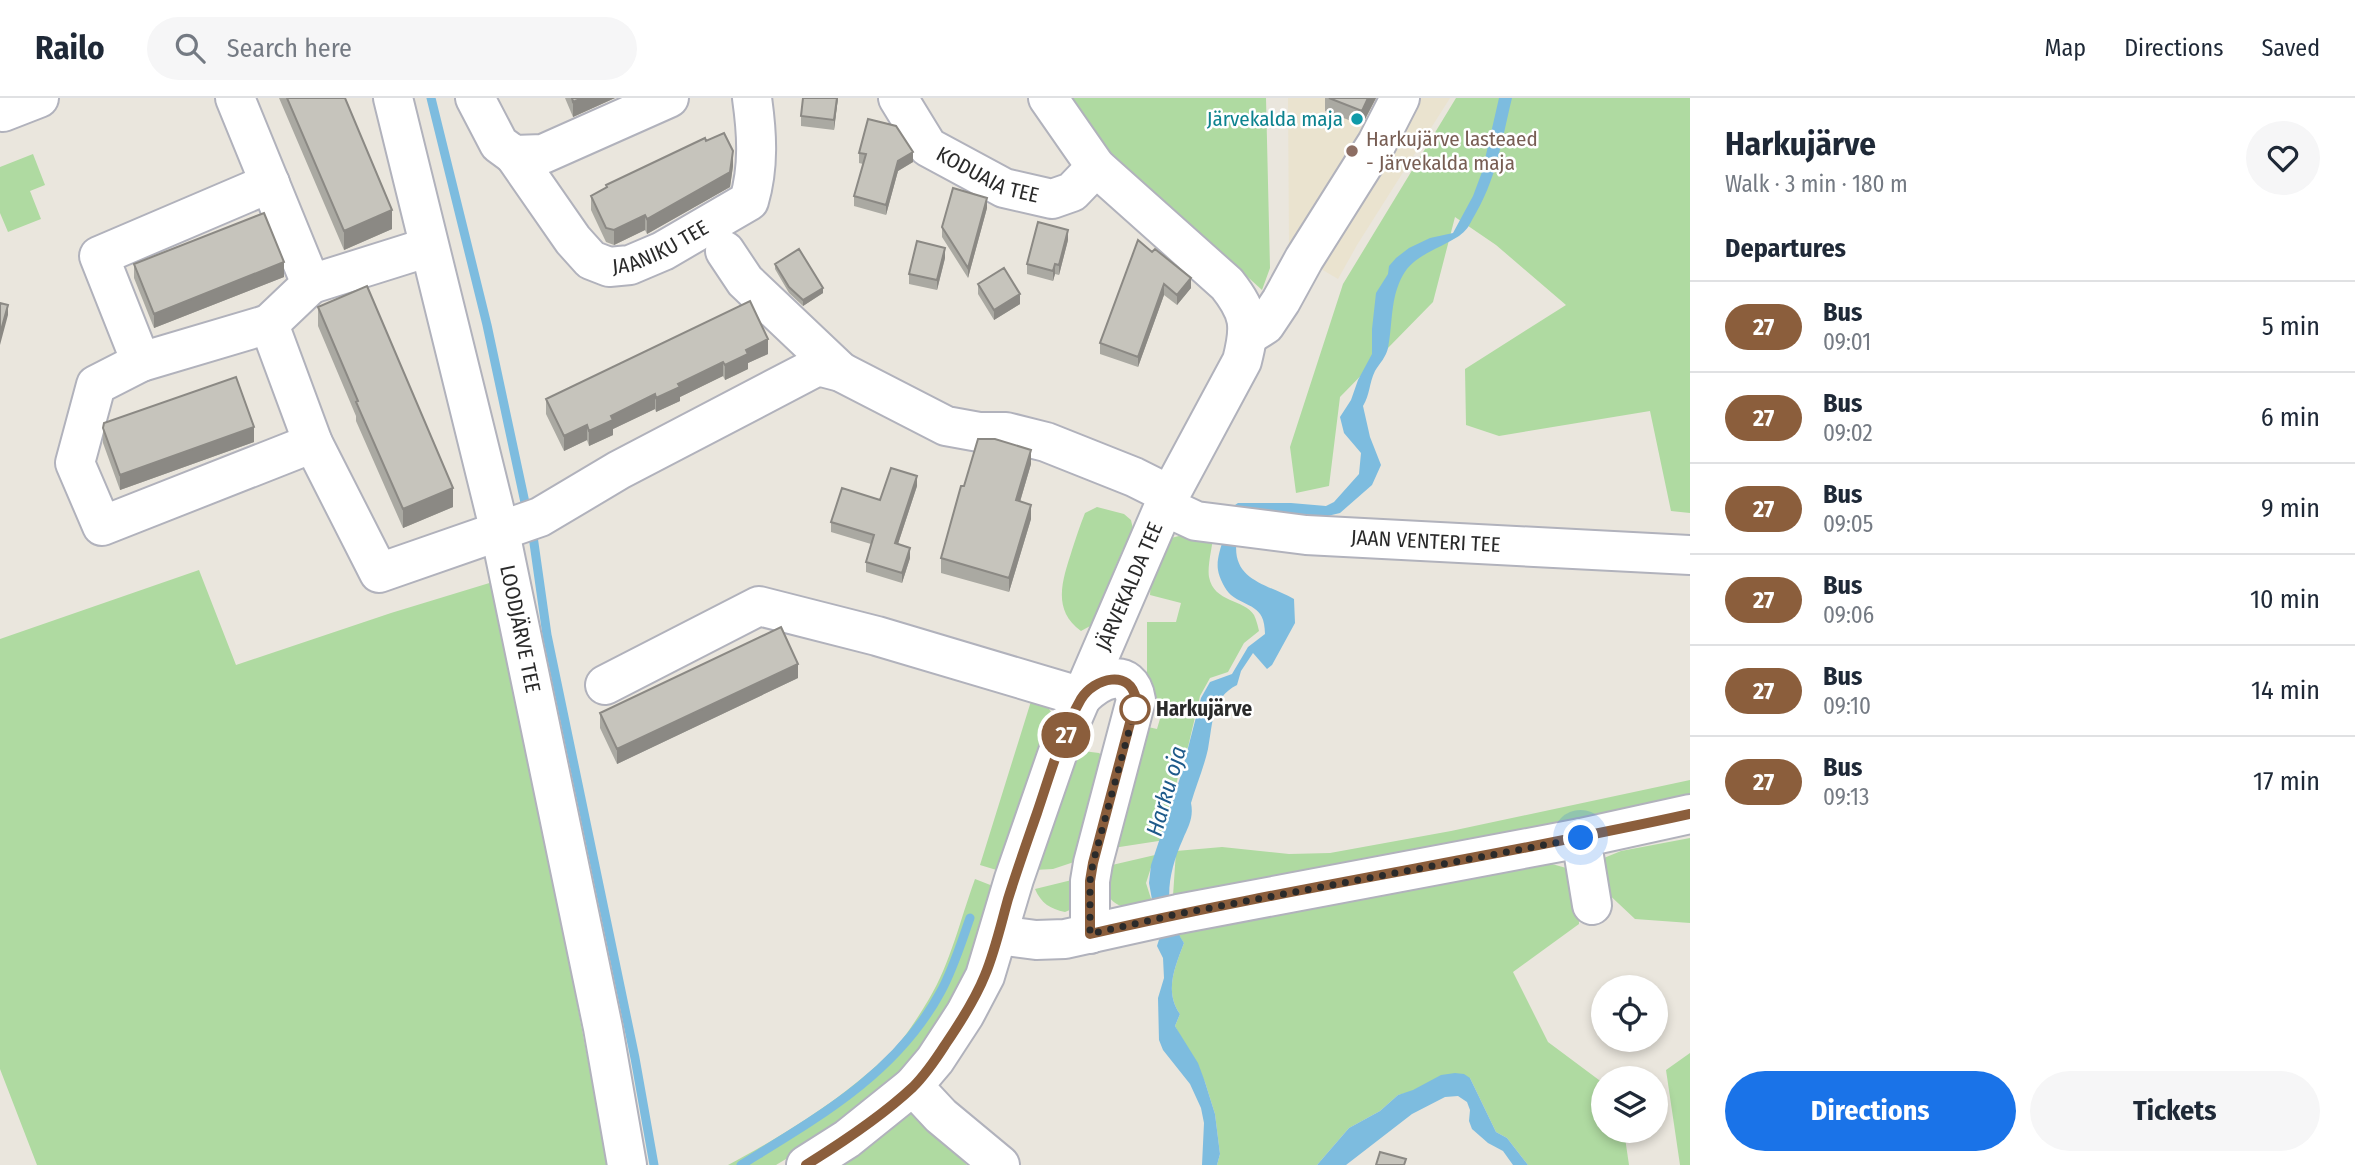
<!DOCTYPE html>
<html lang="en">
<head>
<meta charset="utf-8">
<style>
	body { margin:0; font-family:"Fira Sans Condensed",sans-serif; background:#f6f6f7; color:#1f2937; height:100vh; display:flex; flex-direction:column; font-size:26px; white-space:nowrap }
	* { box-sizing:border-box; margin:0 }
	p { font-size:23px; color:#747a83 }
	.icon { flex:none; width:38px; height:38px; fill:none; stroke:currentColor; stroke-width:2; stroke-linecap:round; stroke-linejoin:round }
	.map { position:relative; flex:1; overflow:hidden }
	.panel { display:flex; flex-direction:column; background:#fff; width:665px }
	.panel>* { flex:none }
	.badge { padding:0 14px; border-radius:23px; font-size:24px; line-height:46px }
	.tools { position:absolute; left:1591px; top:877px; display:grid; gap:14px }
	.tools a { display:grid; place-items:center; width:77px; height:77px; border-radius:50%; background:#fff; box-shadow:0 4px 10px #0003; font-size:35px }
	.you { position:absolute; width:35px; height:35px; margin:-18px; border:5px solid #fff; border-radius:50%; background:#1a73e8; box-shadow:0 0 0 10px #1a73e833 }
	.map>.badge { position:absolute; translate:-50% -50%; box-shadow:0 0 0 4px #fff }
	h2 { padding:0 35px; font-size:26px; line-height:63px }
	.round { display:grid; place-items:center; flex:none; width:74px; height:74px; border-radius:37px; background:#f6f6f7 }
	.headline { display:flex; align-items:center; justify-content:space-between; height:119px; padding:0 35px }
	h1 { font-size:33px; font-weight:700; line-height:52px }
	.primary-button { display:flex; gap:14px; margin-top:auto; padding:14px 35px }
	.primary-button a { flex:1; height:80px; border-radius:42px; background:#1a73e8; color:#fff; font-size:28px; font-weight:700; line-height:80px; text-align:center }
	.primary-button a+a { background:#f6f6f7; color:#1f2937 }
	ul { padding:0; list-style:none }
	li { display:flex; align-items:center; gap:21px; height:91px; padding:0 35px; border-top:2px solid #e0e1e3 }
	li div { flex:1 }
	li b { display:block; font-size:26px }
	li em { font-style:normal }
	li .badge { min-width:77px; font-weight:700; text-align:center }
	header { display:flex; align-items:center; gap:42px; box-sizing:border-box; height:98px; padding:0 35px; background:#fff; border-bottom:2px solid #e0e1e3 }
	header strong { font-size:33px }
	nav { display:flex; gap:38px; margin-inline-start:auto; font-size:24px }
	.search { width:490px; height:63px; background:#f6f6f7; display:flex; align-items:center; gap:18px; box-sizing:border-box; padding:0 24px; border-radius:38px; color:#747a83; font-size:26px }
	main { display:flex; flex:1; min-height:0 }
	.map>svg:first-child { display:block }
	.education { fill:#eae3cf }
	.green { fill:#afdaa1 }
	.water { fill:#7dbcdf }
	.lines { fill:none; stroke-linecap:round; stroke-linejoin:round }
	.stream { stroke:#7dbcdf; stroke-width:9 }
	.minor-casing { stroke:#b1b2bc; stroke-width:42 }
	.minor { stroke:#fff; stroke-width:38 }
	.wall { fill:#aaa9a2 }
	.shaded-wall { fill:#8b8984 }
	.building { fill:#c6c4bc; stroke:#8b8984; stroke-width:2 }
	.line-casing { stroke:#fff; stroke-width:16 }
	.line { stroke:#8b5e3c; stroke-width:10 }
	.walk { stroke:#2a2a2a; stroke-width:7; stroke-dasharray:0 12.6 }
	.culture-dot { fill:#0f9aa8; stroke:#fff; stroke-width:2.5 }
	.education-dot { fill:#8d6e63; stroke:#fff; stroke-width:2.5 }
	.stop-dot { fill:#fff; stroke:#8b5e3c; stroke-width:3.5 }
	.labels { text-anchor:middle; stroke-width:5; stroke-linejoin:round; paint-order:stroke }
	.culture-label { font-size:21px; fill:#0d838f; stroke:#fff; text-anchor:end }
	.education-label { font-size:21px; fill:#785e54; stroke:#fff; text-anchor:start }
	.street-label { font-size:21px; fill:#2a2a2a; stroke:#fff }
	.stop-label { font-size:21px; font-weight:bold; fill:#2a2a2a; stroke:#fff; text-anchor:start }
	.water-label { font-size:23px; font-style:italic; fill:#1e5a8a; stroke:#fff }
</style>
</head>
<body>
<header>
<strong>Railo</strong>
<div class="search"><svg class="icon" aria-label="search" viewBox="0 0 24 24"><circle cx="10" cy="10" r="6"/><path d="M15 15l6 6"/></svg>Search here</div>
<nav><a>Map</a><a>Directions</a><a>Saved</a></nav>
</header>
<main>
<div class="map">
<svg width="1690" height="1067" viewBox="0 0 1690 1067">
	<rect width="100%" height="100%" fill="#eae6dd"/>
	<path class="education" d="M1288 0H1450L1357 147 1338 181 1289 152Z"/>
	<path class="green" d="M1068 0H1266L1270 170 1262 192 1108 52Z
		M1456 0H1690V415L1671 413 1650 313 1499 338 1466 327 1465 271 1566 207 1496 147 1455 119 1433 204 1340 299 1329 388 1296 395 1290 349 1343 186Z
		M33 56 45 87 30 93 41 121 8 134 0 115V69Z
		M1097 409 1124 416 1131 422 1133 431 1131 442 1123 451 1112 477 1101 511 1092 527 1081 533C1051 511 1063 481 1072 452 1076 440 1080 427 1085 415Z
		M1195 434H1214C1213 445 1207 468 1209 479 1214 505 1244 501 1254 517 1256 521 1258 528 1259 533L1244 545 1228 574 1210 580 1200 598 1188 649 1182 659 1175 693 1161 730 1165 742 1113 750 1148 629 1157 631 1164 607 1147 602V524H1176L1181 505 1150 497 1151 482 1167 441Z
		M199 472 236 567 391 515 496 483 608 1067H37L0 971V541Z
		M1032 600C1045 605 1050 608 1054 622L1003 774 980 767Z
		M1083 653 1099 655 1105 660 1086 760 1053 771 1034 772 1074 657Z
		M1690 682V700L1173 798 1176 753 1222 749 1289 756 1330 755 1451 733Z
		M1690 740V825L1635 821 1602 790 1599 762 1621 753Z
		M1155 757 1146 785 1153 807C1126 810 1116 814 1102 788L1112 767Z
		M1552 766 1577 773 1579 826 1513 874 1548 944 1603 985V1032L1624 1033 1629 1067H1528L1507 1040 1496 1034 1470 980 1398 997 1380 1013 1349 1030 1317 1067H1217L1220 1056 1215 1016 1205 984 1175 928 1180 916C1164 893 1175 869 1184 845L1174 830Z
		M1080 780 1072 811 1065 814C1050 811 1041 805 1035 791Z
		M975 781 998 790 975 863 926 945 890 985 801 1052 776 1067H728C783 1038 847 998 891 954 906 939 918 919 929 901 951 864 960 822 975 781Z
		M1690 955V1067H1680L1666 972Z
		M916 1007 967 1067H843Z"/>
	<path class="water" d="M1499 0H1512C1501 45 1497 81 1472 122 1469 128 1466 133 1459 138 1441 150 1414 157 1403 177 1390 200 1393 225 1388 250 1386 259 1380 265 1375 273 1369 285 1370 297 1363 308L1370 339 1381 367 1372 387 1340 415 1237 440C1230 482 1265 485 1294 501L1295 525 1272 567 1267 571 1253 555 1241 573 1237 587C1211 600 1213 626 1208 651 1204 669 1196 688 1191 705 1194 720 1188 729 1183 741 1167 777 1162 811 1184 845 1175 869 1164 893 1180 916L1175 928 1198 965 1205 984 1215 1016 1220 1056 1217 1067H1202L1204 1025 1201 1010 1190 986 1163 952 1159 942 1158 900 1164 880 1163 860 1157 848 1162 832 1153 807 1149 785 1151 767 1181 677 1201 600 1210 584 1232 576 1248 549 1265 536C1265 506 1247 510 1231 497 1225 492 1219 479 1218 472 1215 454 1231 427 1235 407L1238 405H1291L1326 408 1334 404 1359 376 1361 355 1344 335 1340 319 1351 302 1358 282 1372 256V231L1376 195 1388 176 1389 168 1396 160 1409 150 1430 140 1453 135 1473 98 1482 74Z
		M1455 975 1464 976 1470 980 1496 1034 1507 1040 1528 1067H1513L1503 1053 1488 1045 1472 1031 1469 1023 1470 1012 1467 1004 1458 998 1445 999 1412 1016 1346 1067H1317L1349 1030 1380 1013 1398 997 1413 992 1441 977Z"/>
	<g class="lines">
		<path class="stream" d="M431 0 487 227 527 414
			M532 431 547 537 635 960 654 1067
			M741 1067C817 1020 896 976 940 895 953 872 961 845 970 820"/>
		<defs>
			<g id="minor">
				<path d="M235 0 311 186 269 226 313 345 379 475 540 419 619 372 818 268 841 274 946 328 979 334H1006L1046 344 1134 379 1170 397"/>
				<path id="s1" d="M393 0 500 434 603 930 627 1067"/>
				<path d="M475 0 499 46 514 57 543 56 669 0"/>
				<path id="s2" d="M898 0 928 49 1004 90 1052 101 1072 94 1096 69"/>
				<path d="M3 14 39 0"/>
				<path id="s3" d="M514 57 573 142 591 162 609 169 630 167 663 153 749 103C759 69 757 35 752 0"/>
				<path d="M270 85 99 158 141 264 96 287 75 365 102 428 313 345"/>
				<path d="M725 153 745 183 841 274"/>
				<path d="M311 186 429 149"/>
				<path d="M1249 237 1265 227 1281 203 1304 161 1377 45 1400 0"/>
				<path d="M141 264 269 226"/>
				<path id="s4" d="M1164 408 1196 423 1306 437 1690 457"/>
				<path d="M605 587 759 508 877 538 1082 599"/>
				<path d="M1082 599C1099 582 1130 566 1136 602L1093 765 1090 783V836"/>
				<path d="M1581 740 1592 807"/>
				<path d="M998 837 1036 842 1065 841 1178 816 1581 740 1690 716"/>
				<path d="M913 988 941 1018 1000 1067"/>
				<path id="s5" d="M806 1067 847 1041 913 988 935 962 965 916 985 878 1014 781 1058 654 1164 408 1242 263C1251 228 1250 215 1227 186L1096 69 1048 0"/>
			</g>
		</defs>
		<use href="#minor" class="minor-casing"/>
		<use href="#minor" class="minor"/>
	</g>
	<path class="wall" d="M279 0H345L392 131 344 152Z
		M565 0H615L573 19Z
		M838 0 834 32 801 28V18Z
		M1325 0H1376L1362 27 1325 13Z
		M706 43 733 68 730 89 647 136 645 132 614 147 606 144 591 112V98L606 90V87Z
		M859 55 913 64 898 73 886 117 854 108V98L863 66 859 65Z
		M987 110 968 180 942 139V129Z
		M1068 142 1059 177 1055 176 1053 183 1027 176V166Z
		M1138 142 1191 190 1177 207 1164 197 1138 269 1100 256V245Z
		M945 160 937 192 909 186V176Z
		M134 166 284 179 154 230 134 180Z
		M775 166 823 195 803 208 789 195 775 171Z
		M978 186 1020 206 994 222 978 196Z
		M750 203 768 256 748 265V271L736 277 725 282 723 278 680 299V303L656 314 655 311 613 331V337L589 348 587 342 564 353 546 316V301Z
		M318 209 453 409 403 430 356 323V318L318 228Z
		M103 330 254 344 120 392 103 345Z
		M1031 366 1020 404 1031 421 1009 494 941 475V460L964 388Z
		M917 388 898 446 910 460 902 485 866 474V464L871 446 831 434V424Z
		M798 580 617 666 600 630V615Z"/>
	<path class="shaded-wall" d="M582 0H615L573 19V4Z
		M837 0H838L834 32V22Z
		M1368 0H1376L1362 27V13Z
		M733 53V68L730 89 647 136V121Z
		M913 54V64L898 73 886 117V107L898 63Z
		M987 100V110L968 180V170Z
		M392 112V131L344 152V133Z
		M645 117V132L614 147V132Z
		M1068 132V142L1059 177V167Z
		M945 150V160L937 192V182Z
		M284 164V179L154 230V216Z
		M1055 166V176L1053 183V173Z
		M1191 180V190L1177 207V197Z
		M1164 186V197L1138 269V259Z
		M823 190V195L803 208V202Z
		M1020 196V206L994 222V212Z
		M8 207V217L0 247V236Z
		M768 241V256L748 265V271L725 282V267L746 252Z
		M723 264V278L680 299V303L656 314V300L678 286Z
		M655 296V311L613 331V337L589 348V333L611 318Z
		M587 327V342L564 353V338Z
		M254 329V344L120 392V377Z
		M1031 352V366L1016 417V402Z
		M917 378V388L895 455V445Z
		M453 390V409L403 430V411Z
		M1031 407V421L1009 494V480Z
		M910 450V460L902 485V475Z
		M798 566V580L617 666V651Z"/>
	<path class="building" d="M287 0H345L392 112 344 133Z
		M572 0H582L573 4Z
		M803 0H837L834 22 801 18Z
		M1329 0H1368L1362 13Z
		M868 21 896 28 913 54 898 63 886 107 854 98 866 56 859 55Z
		M724 35 733 53 730 74 647 121 645 117 614 132 606 130 591 98 607 89 606 87 705 40 706 43Z
		M953 90 987 100 968 170 942 129Z
		M264 115 284 164 154 216 134 166Z
		M1038 124 1068 132 1059 167 1055 166 1053 173 1027 166Z
		M1138 142 1152 154 1155 151 1191 180 1177 197 1164 186 1138 259 1100 245Z
		M917 143 945 150 937 182 909 176Z
		M799 151 823 190 803 202 789 189 775 166Z
		M1004 170 1020 196 994 212 978 186Z
		M367 188 453 390 403 411 356 304 358 303 318 209Z
		M750 203 768 241 746 252 748 256 725 267 723 264 678 286 680 289 656 300 655 296 611 318 613 322 589 333 587 327 564 338 546 301Z
		M0 205 8 207 0 236Z
		M236 279 254 329 120 377 103 330 104 325Z
		M978 341H995L1031 352 1016 402 1031 407 1009 480 941 460 961 388H964Z
		M891 370 917 378 895 445 910 450 902 475 866 464 874 437 831 424 842 390 880 402Z
		M781 529 798 566 617 651 600 615Z
		M1380 1054 1406 1061 1404 1067H1376Z"/>
	<g class="lines">
		<defs>
			<path id="line" d="M806 1067C843 1044 881 1019 913 989 926 976 936 961 945 947 960 925 975 902 985 877 995 853 1001 826 1008 801 1017 772 1027 744 1037 715 1050 677 1061 636 1081 601 1094 580 1131 570 1136 602L1093 765 1090 783V836C1289 790 1491 760 1690 716"/>
		</defs>
		<use href="#line" class="line-casing"/>
		<use href="#line" class="line"/>
		<path class="walk" d="M1135 611 1093 765 1090 783V836L1178 816 1581 740"/>
	</g>
	<circle class="culture-dot" cx="1357" cy="21" r="7"/>
	<circle class="education-dot" cx="1352" cy="53" r="7"/>
	<circle class="stop-dot" cx="1135" cy="611" r="14"/>
	<g class="labels">
		<g class="culture-label">
			<text x="1343" y="28">Järvekalda maja</text>
		</g>
		<g class="education-label">
			<text x="1366" y="48">Harkujärve lasteaed<tspan x="1366" dy="24">- Järvekalda maja</tspan></text>
		</g>
		<g class="street-label">
			<text dy="7" stroke="none"><textPath href="#s2" startOffset="124">KODUAIA TEE</textPath></text>
			<text dy="7" stroke="none"><textPath href="#s3" startOffset="205">JAANIKU TEE</textPath></text>
			<text dy="7" stroke="none"><textPath href="#s4" startOffset="266">JAAN VENTERI TEE</textPath></text>
			<text dy="7" stroke="none"><textPath href="#s5" startOffset="681">JÄRVEKALDA TEE</textPath></text>
			<text dy="7" stroke="none"><textPath href="#s1" startOffset="546">LOODJÄRVE TEE</textPath></text>
		</g>
		<g class="stop-label">
			<text x="1156" y="618">Harkujärve</text>
		</g>
		<g class="water-label">
			<text transform="translate(1166 693) rotate(-74)" y="8">Harku oja</text>
		</g>
	</g>
</svg>
<div class="tools">
<a><svg class="icon" aria-label="locate" viewBox="0 0 24 24"><circle cx="12" cy="12" r="6"/><path d="M12 2v4M12 18v4M2 12h4M18 12h4"/></svg></a>
<a><svg class="icon" aria-label="layers" viewBox="0 0 24 24"><path d="M12 4l9 5-9 5-9-5zM3 14l9 5 9-5"/></svg></a>
</div>
<div class="you" style="left:1581px;top:740px"></div>
<b class="badge" style="left:1066px;top:637px;background:#8b5e3c;color:#fff">27</b>
</div>
<section class="panel">
<div class="headline"><div><h1>Harkujärve</h1><p>Walk · 3 min · 180 m</p></div><a class="round"><svg class="icon" aria-label="heart" viewBox="0 0 24 24"><path d="M12 20l-8-8c-3-5 5-10 8-4 3-6 11-1 8 4z"/></svg></a></div>
<h2>Departures</h2>
<ul>
<li><span class="badge" style="background:#8b5e3c;color:#fff">27</span><div><b>Bus</b><p>09:01</p></div><em>5 min</em></li>
<li><span class="badge" style="background:#8b5e3c;color:#fff">27</span><div><b>Bus</b><p>09:02</p></div><em>6 min</em></li>
<li><span class="badge" style="background:#8b5e3c;color:#fff">27</span><div><b>Bus</b><p>09:05</p></div><em>9 min</em></li>
<li><span class="badge" style="background:#8b5e3c;color:#fff">27</span><div><b>Bus</b><p>09:06</p></div><em>10 min</em></li>
<li><span class="badge" style="background:#8b5e3c;color:#fff">27</span><div><b>Bus</b><p>09:10</p></div><em>14 min</em></li>
<li><span class="badge" style="background:#8b5e3c;color:#fff">27</span><div><b>Bus</b><p>09:13</p></div><em>17 min</em></li>
</ul>
<div class="primary-button"><a>Directions</a><a>Tickets</a></div>
</section>
</main>
</body>
</html>
